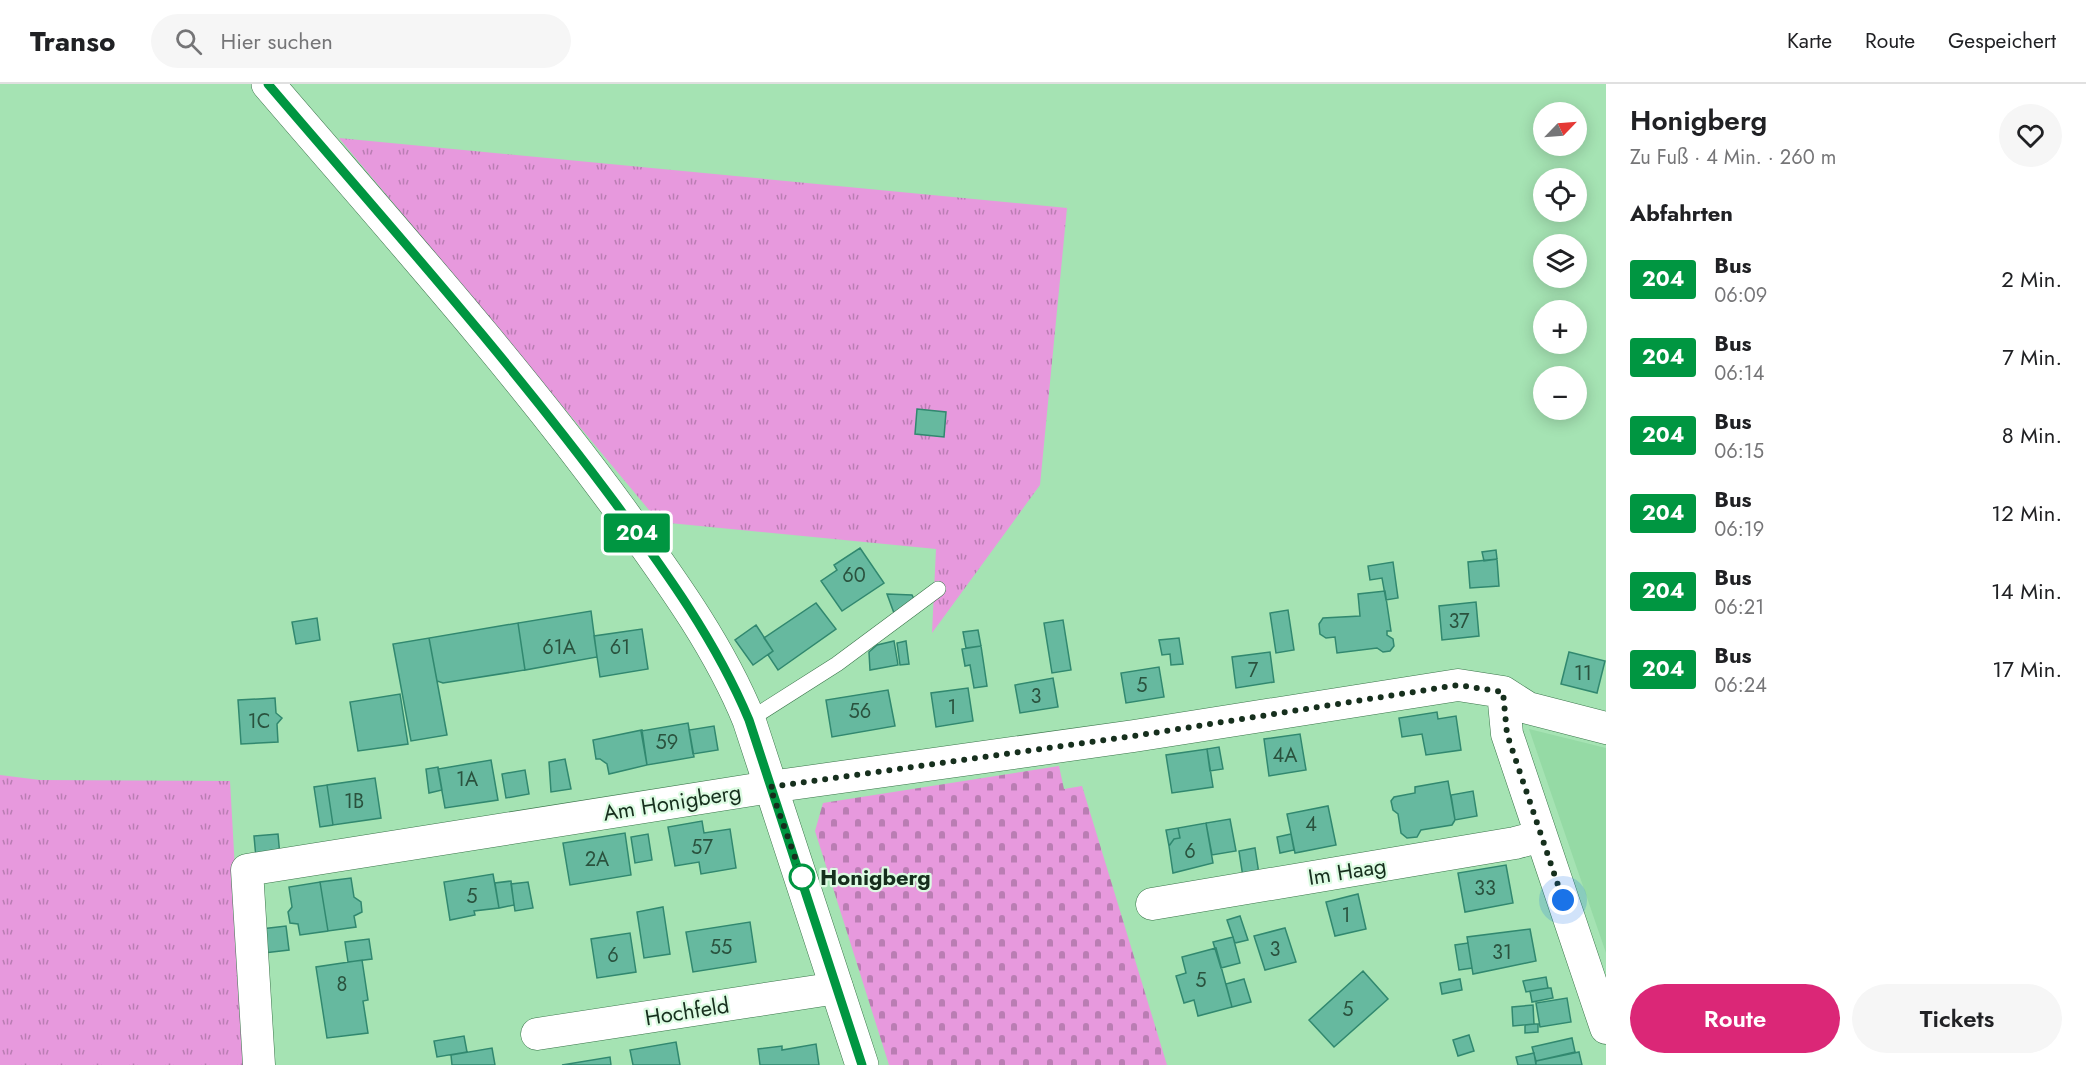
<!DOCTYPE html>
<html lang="de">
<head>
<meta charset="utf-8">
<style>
	body { margin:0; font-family:Jost,sans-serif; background:#f6f6f6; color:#202124; height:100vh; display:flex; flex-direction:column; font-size:22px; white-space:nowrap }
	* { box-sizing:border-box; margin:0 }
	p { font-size:20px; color:#757577 }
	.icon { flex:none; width:33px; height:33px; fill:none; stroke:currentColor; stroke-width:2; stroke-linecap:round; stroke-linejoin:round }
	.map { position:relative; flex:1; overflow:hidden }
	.panel { display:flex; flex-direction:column; background:#fff; width:480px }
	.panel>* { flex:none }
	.badge { padding:0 12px; border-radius:4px; font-size:21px; line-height:39px }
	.needle { width:39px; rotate:65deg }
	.fabs { position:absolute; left:1533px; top:18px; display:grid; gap:12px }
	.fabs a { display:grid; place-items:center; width:54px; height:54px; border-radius:50%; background:#fff; box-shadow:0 3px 15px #0003; font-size:30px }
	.you { position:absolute; width:30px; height:30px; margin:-15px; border:4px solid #fff; border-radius:50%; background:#1a73e8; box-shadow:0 0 0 9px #1a73e833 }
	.map>.badge { position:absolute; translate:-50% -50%; box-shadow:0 0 0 3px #fff }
	h2 { padding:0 24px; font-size:22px; line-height:54px }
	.round { display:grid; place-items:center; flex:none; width:63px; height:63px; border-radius:32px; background:#f6f6f6 }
	.head { display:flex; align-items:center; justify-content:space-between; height:102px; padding:0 24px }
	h1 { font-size:28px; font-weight:600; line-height:45px }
	.cta { display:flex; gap:12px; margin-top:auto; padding:12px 24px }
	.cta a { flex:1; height:69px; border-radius:36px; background:#db2777; color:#fff; font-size:24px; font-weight:600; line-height:69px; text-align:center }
	.cta a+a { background:#f6f6f6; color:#202124 }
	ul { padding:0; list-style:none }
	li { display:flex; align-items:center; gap:18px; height:78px; padding:0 24px }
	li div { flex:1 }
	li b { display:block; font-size:22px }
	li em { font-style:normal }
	li .badge { min-width:66px; font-weight:700; text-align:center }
	header { display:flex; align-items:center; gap:36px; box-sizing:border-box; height:84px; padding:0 30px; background:#fff; border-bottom:2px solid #e0e0e0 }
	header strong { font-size:28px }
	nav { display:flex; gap:33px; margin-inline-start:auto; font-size:21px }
	.search { width:420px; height:54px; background:#f6f6f6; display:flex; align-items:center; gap:15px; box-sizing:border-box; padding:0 21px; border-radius:33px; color:#757577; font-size:22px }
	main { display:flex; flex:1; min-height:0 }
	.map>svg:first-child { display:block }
	.built { fill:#95daa5 }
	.grass { fill:url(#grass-tufts) }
	.cemetery { fill:url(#cemetery-stones) }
	.building { fill:#66b99f; stroke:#31886f; stroke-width:1.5 }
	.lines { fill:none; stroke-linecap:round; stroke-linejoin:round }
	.service-casing { stroke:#3a754a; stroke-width:16 }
	.minor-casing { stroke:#3a754a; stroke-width:33 }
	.tertiary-casing { stroke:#3a754a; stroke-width:34 }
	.service { stroke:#fff; stroke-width:15 }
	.minor { stroke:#fff; stroke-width:32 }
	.tertiary { stroke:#fff; stroke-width:33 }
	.line-casing { stroke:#fff; stroke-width:14 }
	.line { stroke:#009641; stroke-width:9 }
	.walk { stroke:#162f1d; stroke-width:6; stroke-dasharray:0 10.8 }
	.stop-dot { fill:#fff; stroke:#009641; stroke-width:3 }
	.labels { text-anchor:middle; stroke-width:4.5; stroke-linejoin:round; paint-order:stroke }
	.number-label { font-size:20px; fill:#2a523e }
	.street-label { font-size:22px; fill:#162f1d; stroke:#ddfce3 }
	.stop-label { font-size:22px; font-weight:bold; fill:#162f1d; stroke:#ddfce3; text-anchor:start }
</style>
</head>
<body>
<header>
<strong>Transo</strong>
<div class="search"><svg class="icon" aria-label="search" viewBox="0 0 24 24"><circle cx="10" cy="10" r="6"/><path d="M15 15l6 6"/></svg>Hier suchen</div>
<nav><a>Karte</a><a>Route</a><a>Gespeichert</a></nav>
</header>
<main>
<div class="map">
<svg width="1606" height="981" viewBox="0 0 1606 981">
	<defs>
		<pattern id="grass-tufts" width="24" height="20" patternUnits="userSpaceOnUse" patternTransform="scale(1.5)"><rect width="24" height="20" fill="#e799dd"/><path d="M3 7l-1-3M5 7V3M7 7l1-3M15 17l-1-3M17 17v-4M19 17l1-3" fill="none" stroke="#ba7db3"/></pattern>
		<pattern id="cemetery-stones" width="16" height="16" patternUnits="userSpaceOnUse" patternTransform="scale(1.5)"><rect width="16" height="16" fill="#e799dd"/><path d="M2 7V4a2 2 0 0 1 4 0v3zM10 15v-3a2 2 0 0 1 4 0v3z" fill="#ba7db3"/></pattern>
	</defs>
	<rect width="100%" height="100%" fill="#a5e3b3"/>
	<path class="built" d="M1529 645 1606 664V869Z"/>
	<path class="grass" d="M339 54 1067 124 1040 401 932 549 936 465 659 438Z
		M0 691 40 696 230 697 246 981H0Z"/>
	<path class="cemetery" d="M1059 682 1064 705 1082 702 1167 981H889L815 747 823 719Z"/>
	<path class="building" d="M917 325 946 328 944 353 915 350Z
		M860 464 884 499 842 527 821 497 837 486 834 481Z
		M1496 466 1497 475 1484 477 1482 468Z
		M1497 475 1499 502 1470 504 1468 478Z
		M1393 478 1398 514 1386 516 1382 494 1370 496 1368 482Z
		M1385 507 1391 547H1387V551L1393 555 1394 562 1390 567 1383 568 1377 564 1337 569 1335 553 1326 554 1320 550 1319 540 1323 534 1360 532 1358 510Z
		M887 510 912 511 914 515 894 529Z
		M1476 518 1479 552 1442 556 1439 522Z
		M816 519 836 545 778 586 768 571 773 567 764 554Z
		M1288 526 1294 566 1276 569 1270 529Z
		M591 527 597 573 525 586 518 539Z
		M317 534 320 556 296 560 292 538Z
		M1063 536 1071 586 1052 589 1044 539Z
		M518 539 525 586 443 599 437 597 429 554Z
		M756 541 773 567 753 581 735 556Z
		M642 545 648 585 600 593 594 552Z
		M978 546 981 562 966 564 963 548Z
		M429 554 447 651 411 657 393 560Z
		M1179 554 1183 580 1171 581 1170 570 1162 571 1159 556Z
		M894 557 898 581 870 586 869 568 877 561Z
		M906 557 909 580 900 581 897 559Z
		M981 562 987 602 974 604 970 581 965 582 962 565Z
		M1270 568 1274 598 1236 604 1232 573Z
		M1569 568 1605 577 1597 609 1561 600Z
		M1159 583 1164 613 1126 619 1121 589Z
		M1053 594 1058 623 1020 629 1015 601Z
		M968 604 973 637 936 643 931 609Z
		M888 606 895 642 832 653 826 616Z
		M400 610 408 660 358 667 350 618Z
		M275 614 276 629 282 634 277 640 278 658 241 660 238 616Z
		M1437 628 1438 635 1456 632 1461 666 1426 671 1422 650 1402 653 1399 634Z
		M688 639 694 673 647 681 641 647Z
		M714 642 718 666 693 670 689 646Z
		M642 646 647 681 609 690 607 680 600 675H596L593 656Z
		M1300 650 1306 686 1269 692 1264 655Z
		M1219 663 1223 685 1210 687 1207 665Z
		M1207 665 1213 703 1172 709 1166 671Z
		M565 675 571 705 551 708 549 678Z
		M491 676 498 716 445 724 438 685Z
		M438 683 442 706 429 709 426 685Z
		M525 686 529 710 506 714 502 690Z
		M375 694 381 734 333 741 327 701Z
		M1448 697 1455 736 1452 741 1421 746 1417 753 1407 754 1401 749 1398 730 1393 726 1391 717 1394 713 1415 709V703Z
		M327 701 333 741 320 743 314 703Z
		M1473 707 1477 732 1455 736 1451 711Z
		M1328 722 1336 761 1295 769 1287 730Z
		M1230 735 1236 767 1212 771 1206 739Z
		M702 737 704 749 730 745 736 784 701 790 699 778 675 782 668 743Z
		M1206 739 1213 779 1173 789 1169 762 1174 755 1180 754 1178 744Z
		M1178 744 1180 754 1174 755 1169 762 1166 746Z
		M625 749 631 791 570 801 563 759Z
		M278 750 280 772 256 774 254 752Z
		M648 750 652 776 635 779 631 753Z
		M1291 750 1294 766 1280 769 1277 753Z
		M1255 764 1259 790 1243 793 1239 767Z
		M1506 781 1513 819 1465 828 1458 789Z
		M493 790 499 824 474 827 475 831 450 836 444 798Z
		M351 794 354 813 361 818 362 828 354 832 356 843 328 847 320 798Z
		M511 797 514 821 499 824 495 799Z
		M320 798 328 847 300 851 298 840 290 839 288 828 292 823 289 803Z
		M528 798 533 824 515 827 511 800Z
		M1358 810 1366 845 1335 852 1326 818Z
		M663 823 670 870 644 874 637 828Z
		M1240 832 1248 856 1235 859 1227 836Z
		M750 838 756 878 693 888 686 848Z
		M286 842 289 866 264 869 261 845Z
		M1285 844 1296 878 1265 886 1254 852Z
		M1530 845 1536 877 1473 890 1467 853Z
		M630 849 636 888 597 894 591 855Z
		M1233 853 1240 879 1221 884 1213 858Z
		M369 855 372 875 348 878 345 858Z
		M1468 859 1472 884 1459 886 1455 861Z
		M1216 864 1232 923 1198 932 1194 916 1184 919 1176 892 1186 889 1182 873Z
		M362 876 368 916 363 917 368 949 327 954 316 883Z
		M1363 887 1388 915 1334 963 1309 936Z
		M1546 893 1548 904 1526 908 1523 897Z
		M1244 895 1251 918 1232 923 1226 900Z
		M1460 895 1462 906 1442 910 1440 899Z
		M1548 904H1551L1553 914 1532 918 1530 907Z
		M1567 914 1571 938 1540 943 1536 919Z
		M1533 921 1534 940 1513 942 1512 923Z
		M1534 940H1538V948L1525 949V941Z
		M1469 951 1474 967 1458 972 1453 956Z
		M464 952 467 968 437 973 434 957Z
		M1572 954 1575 968 1536 977 1532 963Z
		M676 958 680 981H633L630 966Z
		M816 960 819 981H760L758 965 782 962V966Z
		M492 964 495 981H452L451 971Z
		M1579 968 1582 981H1536V977Z
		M1534 969 1536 981H1518L1516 973Z
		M610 973 611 981H562Z"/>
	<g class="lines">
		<defs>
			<path id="service" d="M749 636 837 580 938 505"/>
			<path id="minor" d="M1503 608 1507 650 1606 944
				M1152 820 1515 759 1541 752
				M537 950 837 904
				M259 981 247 786 770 703 1134 652 1458 601 1503 608 1528 624 1606 644"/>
			<path id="tertiary" d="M268 0C388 140 512 278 621 427 669 494 718 560 749 636L862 981"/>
		</defs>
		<use href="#service" class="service-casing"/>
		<use href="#minor" class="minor-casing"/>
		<use href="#tertiary" class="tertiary-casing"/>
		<use href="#service" class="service"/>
		<use href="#minor" class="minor"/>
		<use href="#tertiary" class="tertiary"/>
	</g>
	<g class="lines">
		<defs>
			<path id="line" d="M268 0C386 138 508 274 616 420 666 488 716 557 749 636L862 981"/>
		</defs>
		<use href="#line" class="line-casing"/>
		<use href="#line" class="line"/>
		<path class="walk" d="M802 793 770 703 1134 652 1458 601 1503 608 1507 650 1563 816"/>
	</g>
	<circle class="stop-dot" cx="802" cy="793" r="12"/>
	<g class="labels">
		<g class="number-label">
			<text x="854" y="498">60</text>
			<text x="1459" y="544">37</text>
			<text x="559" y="570">61A</text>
			<text x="620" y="570">61</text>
			<text x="1253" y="593">7</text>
			<text x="1583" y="596">11</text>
			<text x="1142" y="608">5</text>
			<text x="1036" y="619">3</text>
			<text x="952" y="630">1</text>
			<text x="860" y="634">56</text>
			<text x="259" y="644">1C</text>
			<text x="667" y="665">59</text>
			<text x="1285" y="678">4A</text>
			<text x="467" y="702">1A</text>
			<text x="354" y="724">1B</text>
			<text x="1311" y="747">4</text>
			<text x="702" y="770">57</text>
			<text x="1190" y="774">6</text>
			<text x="597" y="782">2A</text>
			<text x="1485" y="811">33</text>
			<text x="472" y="819">5</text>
			<text x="1346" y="838">1</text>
			<text x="721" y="870">55</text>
			<text x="1275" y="872">3</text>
			<text x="1502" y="875">31</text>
			<text x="613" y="878">6</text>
			<text x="1201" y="903">5</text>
			<text x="342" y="907">8</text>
			<text x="1348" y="932">5</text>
		</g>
		<g class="street-label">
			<text transform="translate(672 718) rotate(-9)" y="8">Am Honigberg</text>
			<text transform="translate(1347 787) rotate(-9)" y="8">Im Haag</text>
			<text transform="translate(687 927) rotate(-9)" y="8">Hochfeld</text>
		</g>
		<g class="stop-label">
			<text x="820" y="801">Honigberg</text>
		</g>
	</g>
</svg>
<div class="fabs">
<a><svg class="needle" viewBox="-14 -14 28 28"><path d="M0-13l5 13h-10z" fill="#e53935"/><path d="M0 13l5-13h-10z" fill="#757577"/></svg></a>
<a><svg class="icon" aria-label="locate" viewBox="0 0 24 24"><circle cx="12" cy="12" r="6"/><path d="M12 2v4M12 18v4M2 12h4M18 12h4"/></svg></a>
<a><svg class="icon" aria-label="layers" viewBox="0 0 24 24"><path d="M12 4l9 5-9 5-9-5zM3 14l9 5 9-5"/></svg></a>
<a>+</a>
<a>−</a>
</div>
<div class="you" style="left:1563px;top:816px"></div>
<b class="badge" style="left:637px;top:449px;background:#009641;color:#fff">204</b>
</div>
<section class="panel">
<div class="head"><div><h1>Honigberg</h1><p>Zu Fuß · 4 Min. · 260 m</p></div><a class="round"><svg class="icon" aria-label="heart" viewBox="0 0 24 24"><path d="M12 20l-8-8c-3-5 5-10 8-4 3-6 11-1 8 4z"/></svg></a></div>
<h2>Abfahrten</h2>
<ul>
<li><span class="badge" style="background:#009641;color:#fff">204</span><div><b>Bus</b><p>06:09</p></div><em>2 Min.</em></li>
<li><span class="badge" style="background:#009641;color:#fff">204</span><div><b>Bus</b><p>06:14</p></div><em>7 Min.</em></li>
<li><span class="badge" style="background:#009641;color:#fff">204</span><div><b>Bus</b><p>06:15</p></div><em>8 Min.</em></li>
<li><span class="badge" style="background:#009641;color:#fff">204</span><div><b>Bus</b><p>06:19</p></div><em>12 Min.</em></li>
<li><span class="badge" style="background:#009641;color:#fff">204</span><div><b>Bus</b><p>06:21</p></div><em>14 Min.</em></li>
<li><span class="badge" style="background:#009641;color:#fff">204</span><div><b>Bus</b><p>06:24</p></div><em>17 Min.</em></li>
</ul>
<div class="cta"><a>Route</a><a>Tickets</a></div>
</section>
</main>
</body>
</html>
